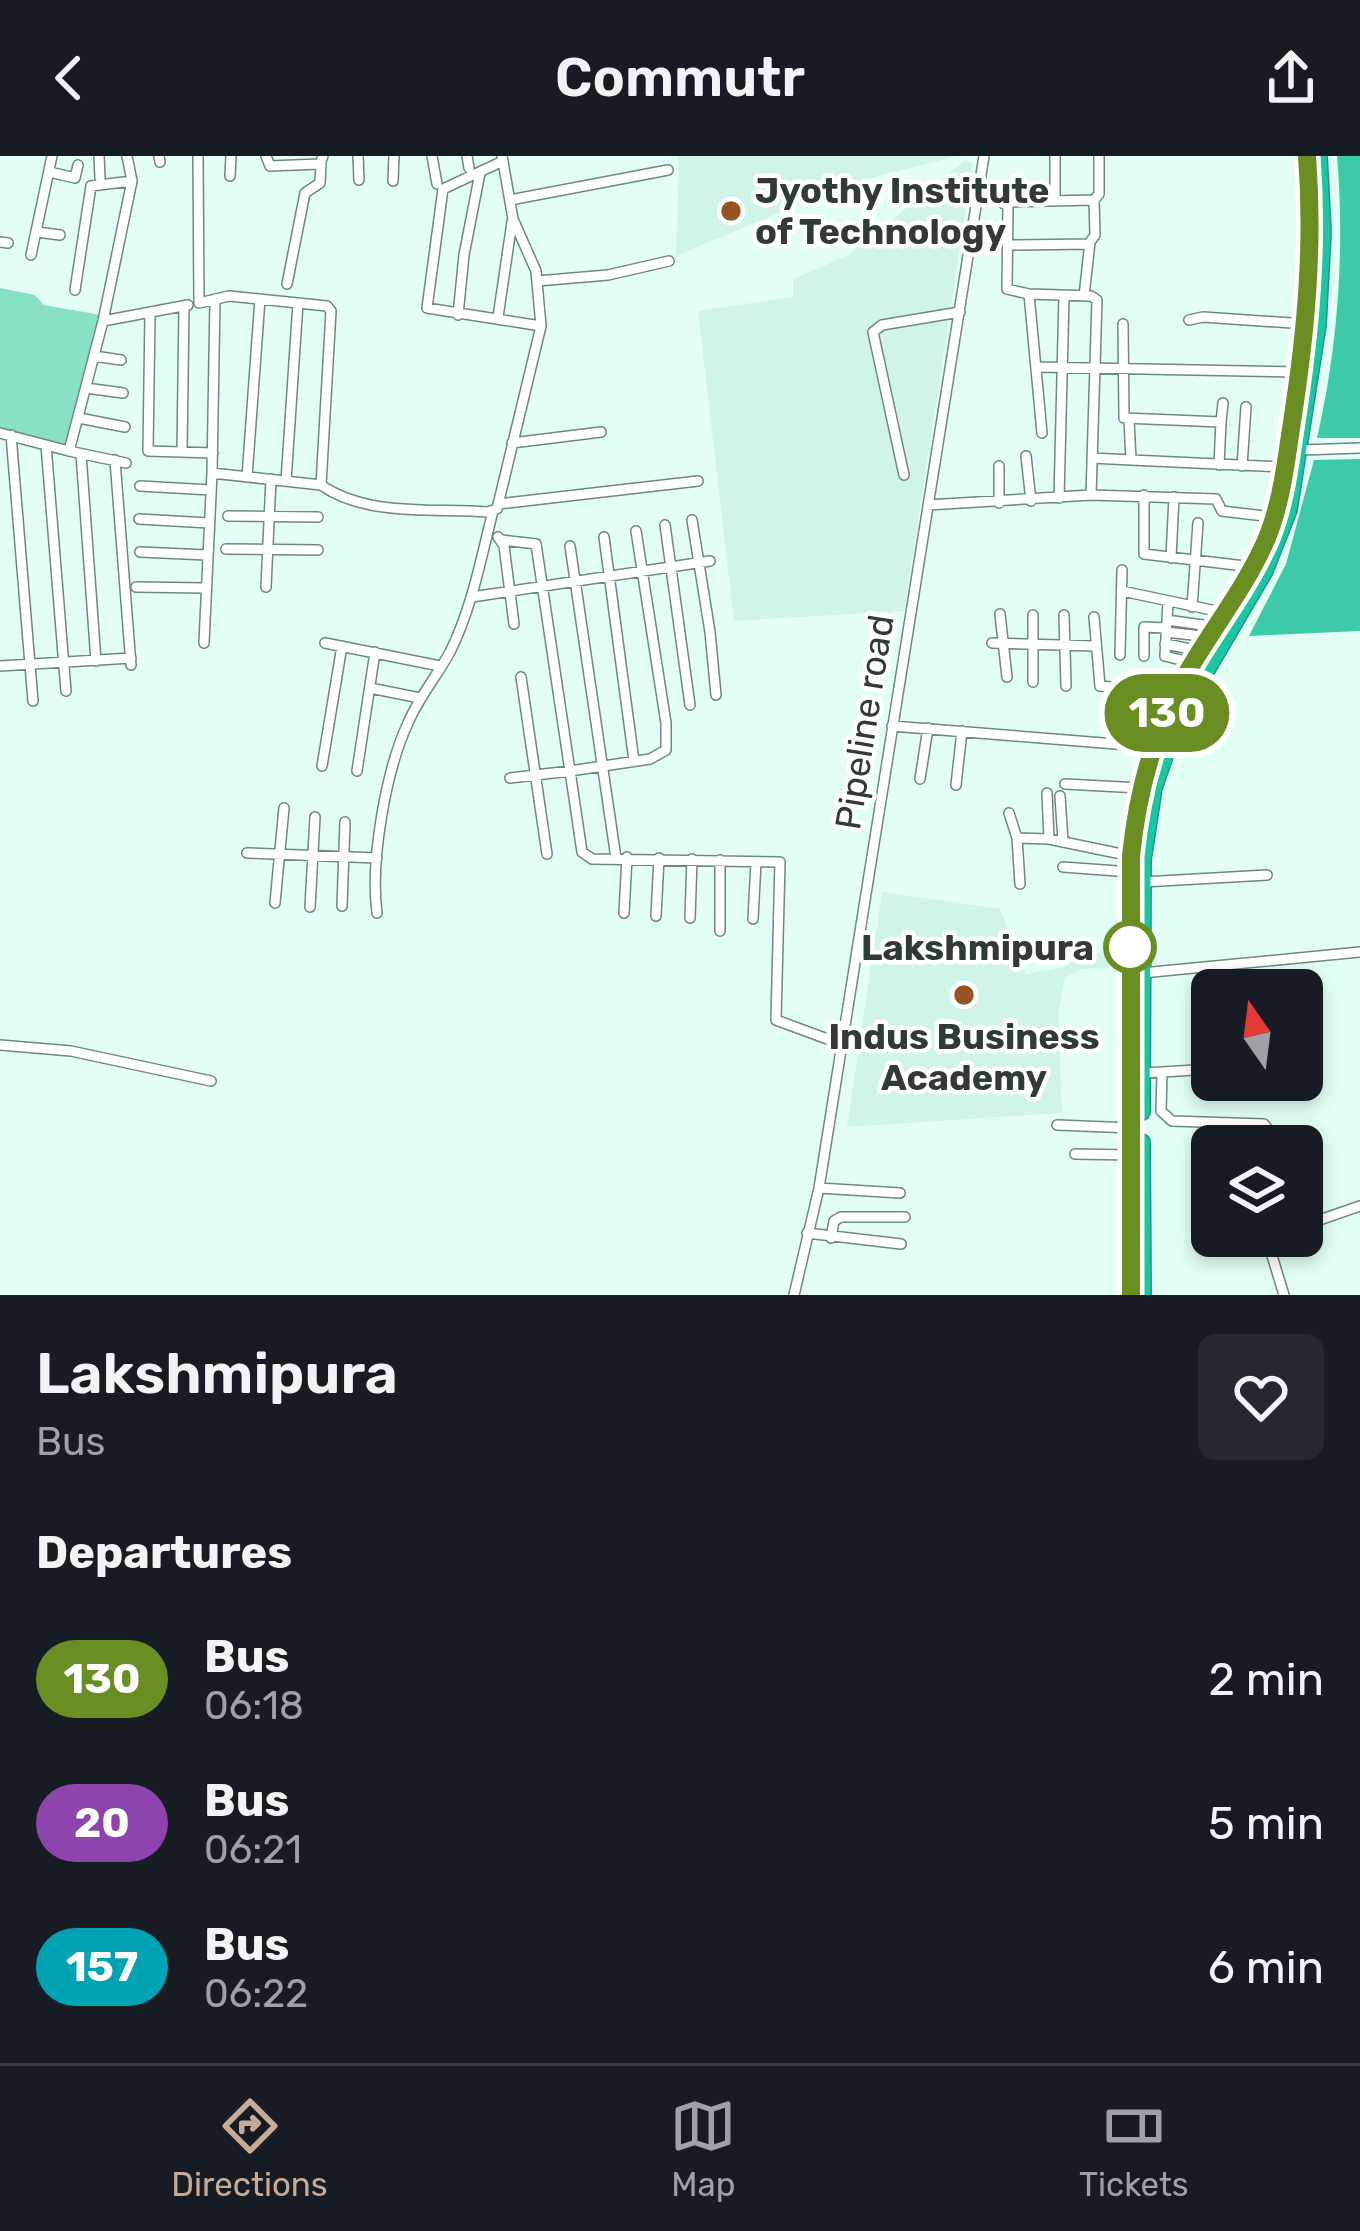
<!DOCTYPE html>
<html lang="en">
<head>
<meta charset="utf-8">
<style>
	body { margin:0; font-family:Rubik,sans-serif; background:#242831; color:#f1f3f6; height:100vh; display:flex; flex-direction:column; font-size:45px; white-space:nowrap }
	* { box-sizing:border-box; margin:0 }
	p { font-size:39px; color:#9ea1a6 }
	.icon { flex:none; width:66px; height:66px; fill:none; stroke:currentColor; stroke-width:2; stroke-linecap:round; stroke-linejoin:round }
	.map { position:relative; height:1139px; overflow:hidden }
	.sheet { display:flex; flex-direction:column; background:#171b24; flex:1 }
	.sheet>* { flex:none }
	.badge { padding:0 24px; border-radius:39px; font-size:42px; line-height:78px }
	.needle { width:78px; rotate:346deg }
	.controls { position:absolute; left:1191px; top:813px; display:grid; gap:24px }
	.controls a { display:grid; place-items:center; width:132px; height:132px; border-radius:18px; background:#171b24; box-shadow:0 6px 18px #0003; font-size:60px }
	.map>.badge { position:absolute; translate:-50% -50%; box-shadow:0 0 0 6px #fff }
	h2 { padding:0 36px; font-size:45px; line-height:108px }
	.round { display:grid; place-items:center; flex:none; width:126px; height:126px; border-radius:18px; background:#242831 }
	.headline { display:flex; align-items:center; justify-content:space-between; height:204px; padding:0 36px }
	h1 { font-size:57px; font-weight:600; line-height:90px }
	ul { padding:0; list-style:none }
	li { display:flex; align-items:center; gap:36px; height:144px; padding:0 36px }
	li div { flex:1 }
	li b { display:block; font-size:45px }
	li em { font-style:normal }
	li .badge { min-width:132px; font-weight:700; text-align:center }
	header { display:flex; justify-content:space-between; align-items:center; height:156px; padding:0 36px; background:#171b24; font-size:54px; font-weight:600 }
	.tab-bar { display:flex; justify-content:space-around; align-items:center; height:168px; border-top:3px solid #363941; background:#171b24; font-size:33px; color:#9ea1a6 }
	.tab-bar a { display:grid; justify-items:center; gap:6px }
	.tab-bar .active { color:#c8ab97 }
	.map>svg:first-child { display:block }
	.built { fill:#d0f4e7 }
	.green { fill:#88e1c7 }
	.forest { fill:#3dcaa8 }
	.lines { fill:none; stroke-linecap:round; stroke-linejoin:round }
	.minor-casing { stroke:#6f8880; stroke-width:12 }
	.highway-casing { stroke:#22967d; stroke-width:18 }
	.minor { stroke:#fff; stroke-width:9 }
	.highway { stroke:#1bc7a3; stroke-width:15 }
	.line-casing { stroke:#fff; stroke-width:27 }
	.line { stroke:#6b8e23; stroke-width:18 }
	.poi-dot { fill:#965323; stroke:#fff; stroke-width:4.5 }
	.stop-dot { fill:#fff; stroke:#6b8e23; stroke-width:6 }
	.labels { text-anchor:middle; stroke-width:9; stroke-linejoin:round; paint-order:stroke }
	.poi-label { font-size:36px; font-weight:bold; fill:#303b37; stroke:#fff; text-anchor:start }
	.street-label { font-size:36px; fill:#303b37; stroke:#fff }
	.stop-label { font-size:36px; font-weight:bold; fill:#303b37; stroke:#fff; text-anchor:end }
</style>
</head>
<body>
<header><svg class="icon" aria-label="back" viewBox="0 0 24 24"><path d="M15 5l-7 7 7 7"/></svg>Commutr<svg class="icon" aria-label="share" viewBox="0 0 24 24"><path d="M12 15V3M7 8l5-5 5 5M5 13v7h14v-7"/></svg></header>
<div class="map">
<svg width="1360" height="1139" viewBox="0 0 1360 1139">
	<rect width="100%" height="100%" fill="#e3fff5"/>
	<path class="built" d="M679 0H957L844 29 676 100Z
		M964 5 973 7 904 455 734 465 698 155 793 141V123L849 99Z
		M882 736 1000 753 1026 818 1064 811 1085 798 1116 796V811L1080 813 1065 822 1058 857 1062 957 847 971Z"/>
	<path class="green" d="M0 132 35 139 44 149 101 159 67 291 0 272Z"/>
	<path class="forest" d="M1337 0H1360V282H1317C1338 191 1345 93 1337 0Z
		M1360 303V475L1249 480 1286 408 1314 304Z"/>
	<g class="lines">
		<defs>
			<path id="minor" d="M99 0 100 22
				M159 0 160 6
				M198 0 199 147 229 140 327 150 331 155 321 329 212 317 215 143
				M266 0 270 10 320 8 323 0
				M358 0 359 24
				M432 0 437 28
				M467 0 469 12
				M503 5 443 33 427 152 541 170
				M50 16 75 22 78 9
				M230 20 231 0
				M393 25 394 0
				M979 34 1008 50
				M510 44 668 14
				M1055 45V0
				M37 76 60 79
				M0 86 8 87
				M1008 89 1090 88
				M31 99 52 0
				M537 125 608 119 669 105
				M287 128 305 37 320 27 321 7
				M75 134 91 30 132 25
				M1029 138 1042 277
				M1084 140 1090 86 1095 79 1094 44
				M150 157 148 295 213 297
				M458 159 464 99 480 17
				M498 161 512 66
				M1189 164 1203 161 1307 168
				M103 165 188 149
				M1123 168 1124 262 1221 266 1219 309
				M94 200 121 204
				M1037 211 1300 216
				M86 232 123 237
				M79 262 125 271
				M1129 264 1131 304 1285 311
				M1221 266 1223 247
				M0 277 69 295
				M11 279 33 545
				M512 287 601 276
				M46 289 66 535
				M1301 294 1360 292
				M182 296 184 150
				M81 298 96 505
				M1026 300 1031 345
				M1092 302 1131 304
				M115 304 131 509
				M126 307 69 295 103 165 132 25 127 0
				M1242 310 1246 251
				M904 319 873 176 882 169 960 156
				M247 321 260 143
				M286 325 298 147
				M321 329C367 361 433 352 487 356L497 353 541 170 536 115 513 63 502 0
				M140 330 211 334
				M1091 339 1097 144 1091 140 1029 138 1007 133 1008 50 1010 46 1094 44 1099 38V0
				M1144 339V398L1253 411
				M1059 342 1064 140
				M999 347V310
				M498 348 698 325
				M928 349 1091 339 1216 343 1222 355 1273 361
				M228 360 318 361
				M139 363 209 367
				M692 364 710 476 716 539
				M665 369 690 549
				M636 375 666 567V594L650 603 570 615 582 696 592 703 780 706 776 864 841 888
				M498 381 504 390 514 468
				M604 381 634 605
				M502 384 536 388 570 615 510 622
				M570 390 616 702
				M226 393 318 394
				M140 396 207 399
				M1171 402 1174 341
				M136 431 204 432
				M266 431 271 323
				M1122 435 1226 457
				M472 441 710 405
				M1168 446 1165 500 1193 507
				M1192 451 1198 367
				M1000 458 1007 521
				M1033 459V526
				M1064 459 1066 530
				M1094 461 1100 530 1176 537
				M1167 464 1217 471
				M1166 476 1210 481
				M204 487 212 317
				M325 487 440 510
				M992 487 1095 490
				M1165 488 1201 495
				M1120 499 1122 414
				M1144 500V471L1166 472
				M0 510 131 502
				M521 521 547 698
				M370 532 420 542
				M892 570 1153 591
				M322 610 342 490
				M357 615 375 496
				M920 623 928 572
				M1065 628 1140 632
				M956 629 962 575
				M1047 637 1049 683
				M1060 640 1063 685
				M1009 657 1017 682 1020 728
				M1017 682 1049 683 1131 700
				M247 697 377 702
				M720 704V775
				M1063 711 1131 716
				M1143 726 1267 719
				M275 747 284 652
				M342 750 345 666
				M310 751 315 661
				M377 757C370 705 386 614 408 567 419 541 437 520 450 496 472 452 481 402 493 355
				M624 757 627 701
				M656 760 659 702
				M690 762 692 703
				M753 763 756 706
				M1142 817 1360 796
				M0 889 71 895 211 925
				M1162 916 1212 913
				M1142 917 1162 916 1161 955 1172 965 1264 968 1272 979 1271 990
				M1057 969 1132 972
				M1075 998 1132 999
				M819 1032 900 1037
				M1302 1070 1360 1050
				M807 1077 901 1088
				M1266 1080 1284 1139
				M831 1082 834 1065 841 1061H905
				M794 1139 819 1032 984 0"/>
			<path id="highway" d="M1142 956 1143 704 1154 632 1177 565 1265 415 1289 354 1318 169 1323 76 1319 0
				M1142 986 1143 1139
				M1131 1139V700L1140 632 1165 560 1253 411 1277 353 1307 168 1311 76 1307 0"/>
		</defs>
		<use href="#minor" class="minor-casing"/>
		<use href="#highway" class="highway-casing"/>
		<use href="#minor" class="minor"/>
		<use href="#highway" class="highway"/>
	</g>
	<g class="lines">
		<defs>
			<path id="line" d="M1131 1139V700C1137 641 1151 585 1178 533 1205 481 1244 436 1267 382 1282 345 1286 305 1292 266 1306 176 1314 90 1307 0"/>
		</defs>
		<use href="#line" class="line-casing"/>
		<use href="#line" class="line"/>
	</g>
	<g class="poi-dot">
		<circle cx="731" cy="55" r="12"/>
		<circle cx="964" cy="839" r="12"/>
	</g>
	<circle class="stop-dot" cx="1130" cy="791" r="24"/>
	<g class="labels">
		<g class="poi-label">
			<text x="755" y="47">Jyothy Institute<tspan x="755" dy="41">of Technology</tspan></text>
			<text x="964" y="893" text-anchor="middle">Indus Business<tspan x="964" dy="41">Academy</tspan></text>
		</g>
		<g class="street-label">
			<text transform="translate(864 566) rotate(-81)" y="13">Pipeline road</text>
		</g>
		<g class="stop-label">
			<text x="1094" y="804">Lakshmipura</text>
		</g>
	</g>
</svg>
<div class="controls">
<a><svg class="needle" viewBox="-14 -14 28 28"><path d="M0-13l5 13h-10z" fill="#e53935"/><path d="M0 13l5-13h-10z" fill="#9ea1a6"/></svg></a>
<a><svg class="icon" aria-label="layers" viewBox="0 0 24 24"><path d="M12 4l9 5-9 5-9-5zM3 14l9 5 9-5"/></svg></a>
</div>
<b class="badge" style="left:1167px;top:557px;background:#6b8e23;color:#fff">130</b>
</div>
<section class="sheet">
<div class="headline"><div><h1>Lakshmipura</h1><p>Bus</p></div><a class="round"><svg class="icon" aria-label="heart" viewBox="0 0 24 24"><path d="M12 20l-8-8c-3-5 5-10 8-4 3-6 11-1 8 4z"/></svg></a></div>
<h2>Departures</h2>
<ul>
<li><span class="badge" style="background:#6b8e23;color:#fff">130</span><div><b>Bus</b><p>06:18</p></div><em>2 min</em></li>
<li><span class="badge" style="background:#8e44ad;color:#fff">20</span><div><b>Bus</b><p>06:21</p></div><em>5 min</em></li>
<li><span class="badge" style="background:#00a3b4;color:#fff">157</span><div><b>Bus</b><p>06:22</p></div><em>6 min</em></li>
</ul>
</section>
<nav class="tab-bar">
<a class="active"><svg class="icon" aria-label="directions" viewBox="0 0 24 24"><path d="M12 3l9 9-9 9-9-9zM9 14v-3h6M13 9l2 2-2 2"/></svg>Directions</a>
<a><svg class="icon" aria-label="map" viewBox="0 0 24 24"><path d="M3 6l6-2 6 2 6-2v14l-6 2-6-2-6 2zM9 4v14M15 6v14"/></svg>Map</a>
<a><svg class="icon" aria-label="tickets" viewBox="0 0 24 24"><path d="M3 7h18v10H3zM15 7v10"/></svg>Tickets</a>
</nav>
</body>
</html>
